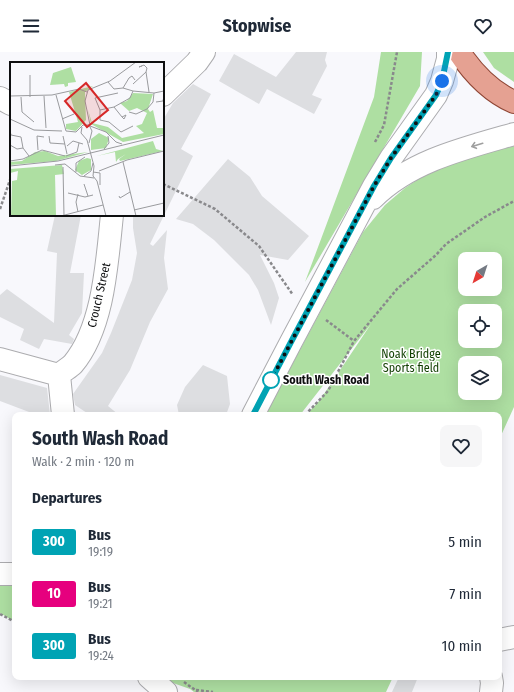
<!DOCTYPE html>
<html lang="en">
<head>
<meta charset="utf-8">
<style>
	body { margin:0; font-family:"Fira Sans Condensed",sans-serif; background:#f6f6f7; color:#1f2937; height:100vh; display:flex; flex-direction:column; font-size:15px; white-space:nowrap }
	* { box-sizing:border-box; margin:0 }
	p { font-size:13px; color:#747a83 }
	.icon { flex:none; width:22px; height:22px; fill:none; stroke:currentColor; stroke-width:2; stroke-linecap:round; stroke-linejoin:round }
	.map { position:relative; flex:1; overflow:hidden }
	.drawer { position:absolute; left:12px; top:360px; width:490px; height:268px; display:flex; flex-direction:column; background:#fff; border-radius:8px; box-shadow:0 4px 16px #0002 }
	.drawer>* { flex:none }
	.badge { padding:0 8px; border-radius:3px; font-size:14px; line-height:26px }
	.needle { width:26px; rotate:219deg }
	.controls { position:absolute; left:458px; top:200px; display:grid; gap:8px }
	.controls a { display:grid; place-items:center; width:44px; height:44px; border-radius:8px; background:#fff; box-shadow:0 4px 16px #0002; font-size:20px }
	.you { position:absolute; width:20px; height:20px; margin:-10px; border:3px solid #fff; border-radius:50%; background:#1a73e8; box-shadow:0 0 0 6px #1a73e833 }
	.map>.badge { position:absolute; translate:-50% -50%; box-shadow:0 0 0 2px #fff }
	h2 { padding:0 20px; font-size:15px; line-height:36px }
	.round { display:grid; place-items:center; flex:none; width:42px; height:42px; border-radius:8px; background:#f6f6f7 }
	.headline { display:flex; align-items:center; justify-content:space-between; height:68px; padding:0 20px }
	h1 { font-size:19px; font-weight:700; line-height:30px }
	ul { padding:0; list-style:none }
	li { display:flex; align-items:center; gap:12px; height:52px; padding:0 20px }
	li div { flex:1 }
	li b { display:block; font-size:15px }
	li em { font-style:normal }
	li .badge { min-width:44px; font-weight:700; text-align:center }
	header { display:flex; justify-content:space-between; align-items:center; height:52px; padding:0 20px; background:#fff; font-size:18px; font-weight:700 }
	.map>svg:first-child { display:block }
	.green { fill:#aedfa2; fill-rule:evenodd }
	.building { fill:#dddee1 }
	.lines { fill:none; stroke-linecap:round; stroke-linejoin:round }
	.minor-casing { stroke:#acacaf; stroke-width:24 }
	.major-casing { stroke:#8f4635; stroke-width:24 }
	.path { stroke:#89898c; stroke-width:2.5; stroke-dasharray:3 2; stroke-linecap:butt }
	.minor { stroke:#fff; stroke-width:22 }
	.major { stroke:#e5a192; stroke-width:22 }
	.oneway { stroke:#9f9f9f }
	.line-casing { stroke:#fff; stroke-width:9 }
	.line { stroke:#00a3b4; stroke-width:6 }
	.walk { stroke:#0e0f10; stroke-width:4; stroke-dasharray:0 7.2 }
	.stop-dot { fill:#fff; stroke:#00a3b4; stroke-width:2 }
	.labels { text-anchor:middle; stroke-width:3; stroke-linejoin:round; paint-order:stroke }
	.street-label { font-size:12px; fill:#0e0f10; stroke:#fff }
	.park-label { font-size:12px; fill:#103f00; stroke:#fff }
	.stop-label { font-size:12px; font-weight:bold; fill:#0e0f10; stroke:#fff; text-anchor:start }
	.inset-road { fill:none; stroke:#9a9b9e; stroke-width:1 }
	.view { fill:#d62828; fill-opacity:0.15; stroke:#d62828; stroke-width:2 }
	.inset-edge { fill:none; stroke:#0e0f10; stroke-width:2 }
</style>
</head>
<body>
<header><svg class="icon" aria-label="menu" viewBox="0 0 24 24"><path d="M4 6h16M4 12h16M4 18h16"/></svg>Stopwise<svg class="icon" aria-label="heart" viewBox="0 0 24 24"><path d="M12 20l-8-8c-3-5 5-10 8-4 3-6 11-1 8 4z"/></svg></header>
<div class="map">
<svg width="514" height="640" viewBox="0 0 514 640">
	<rect width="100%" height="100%" fill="#f8f8fc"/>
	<path class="green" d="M381 0H422L420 34 305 230 374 45Z
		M483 0H514V30L494 16Z
		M514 94V355L499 388V363H306L320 348 371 272 300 363H265L363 180 385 153 405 136 423 124 447 113 472 105ZM465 207H495V237H465ZM465 259H495V289H465ZM465 311H495V341H465Z
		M0 524 15 525V570L0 561Z
		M165 625H393L386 640H194L190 637 173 631Z"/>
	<path class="building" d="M296 0H327L325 8 327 14 312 43 322 47 314 62 267 37 259 52 219 29 234 2 276 25Z
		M193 32 211 42 181 97 193 104 150 192 153 194 167 178 164 206 168 237 150 270 130 318 108 354 119 363H90L75 353 73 342 102 301 111 281 132 228 137 201 133 176V163H163V68L173 51Z
		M228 107 250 125 262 144 309 184 288 208 260 203 274 231 279 246 271 273 258 238 249 223 214 188 193 172 176 167Z
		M55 163H81L70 221H84L82 261 69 283 74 287 72 292 44 287 39 297 20 288 24 277 0 265V243L7 237 54 271 57 201 47 199Z
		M203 313 227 324 230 352 226 363H179L177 353 185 335Z
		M0 323 47 336 50 363H37L0 349Z
		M399 625H418L412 640H392Z"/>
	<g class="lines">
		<defs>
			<path id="minor" d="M163 43 197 10 204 0
				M0 46 11 52
				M373 146C410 109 465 96 514 82
				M0 307 59 323C63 319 69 316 73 312 104 275 107 209 112 163
				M59 323 63 363
				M253 363 291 290 374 134 391 106 436 43 442 29 448 7V0
				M0 522H15
				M499 588 514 585
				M149 625 166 640
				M491 625 492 631 491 640"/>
			<path id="major" d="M459 0C473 21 491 40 514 50"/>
		</defs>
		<use href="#minor" class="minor-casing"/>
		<use href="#major" class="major-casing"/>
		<path class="path" d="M375 90 384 73 397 0
			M163 132 215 157 259 194 293 243
			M0 157 11 125
			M326 268 354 289
			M305 363 328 339 354 289 397 237 436 203 446 192 485 165 514 149
			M0 562 15 570
			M184 630 198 640
			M196 638 213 640"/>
		<use href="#minor" class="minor"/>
		<use href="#major" class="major"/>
	</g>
	<defs><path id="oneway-shaft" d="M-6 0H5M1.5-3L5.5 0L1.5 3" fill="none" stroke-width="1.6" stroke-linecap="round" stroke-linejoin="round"/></defs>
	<use class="oneway" href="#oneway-shaft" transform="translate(477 93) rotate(163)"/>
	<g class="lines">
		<defs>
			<path id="line" d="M253 363 291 290 374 134 391 106 436 43 442 29 448 0"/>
		</defs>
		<use href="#line" class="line-casing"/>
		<use href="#line" class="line"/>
		<path class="walk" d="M271 328 374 134 391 106 436 43 442 29"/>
	</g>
	<circle class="stop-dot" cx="271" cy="328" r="8"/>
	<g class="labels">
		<g class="street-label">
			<text transform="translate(99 243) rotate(-77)" y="4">Crouch Street</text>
		</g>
		<g class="park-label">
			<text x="411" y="306">Noak Bridge<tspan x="411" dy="14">Sports field</tspan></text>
		</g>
		<g class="stop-label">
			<text x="283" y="332">South Wash Road</text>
		</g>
	</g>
	<g transform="translate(10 10)">
		<rect width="154" height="154" fill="#f8f8fc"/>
		<path d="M61 5 66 20 58 21V24L55 25 54 22 40 23 43 11ZM83 24 75 30 76 58 66 69 56 67V62L68 60 59 30ZM123 31 143 32 138 47 140 50 143 48 147 66H154V72L113 80 81 62 78 48 82 61 98 65 112 76 134 71 126 64 132 62 137 51 127 46 119 49 110 41 117 39ZM89 71 99 76 96 86 81 88V77ZM143 79 146 87 153 89 110 99 109 97 116 92 108 97 106 100 105 90 87 94ZM35 89 48 94 78 90 46 99 0 103V100L12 99 25 90ZM77 96 81 97V108L72 113 65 108 69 99ZM52 103 54 112 45 113 46 154H1L2 119 7 118 8 109 0 111V107Z" fill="#aedfa2"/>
		<path class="inset-road" d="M132 4 129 5 134 3 137 6 136 10M98 20 104 27 113 26 123 29 144 31 154 29M123 22 136 10 139 30M113 26 119 16 122 14 125 18M46 33 56 69M0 34 42 33 69 27 77 30M34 34 36 66M11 35 12 50 24 60M20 35V13M146 40 153 39 154 34M104 45 112 55 116 53 114 57 112 55M90 48V58L99 60 111 70 123 64M90 48 104 45 120 36 123 29M90 48 85 36 108 31M119 50 126 52 137 47 143 40 144 31M0 57 24 68 52 69M52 57 64 52M80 63 75 39 78 28 100 19 126 0M80 64 96 70 106 80 112 82M72 65 71 71 77 78 84 104 83 114 87 119 96 154M0 69 1 73 11 75 13 86 19 94M56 69 66 70 73 63H79L82 69 79 81M39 74 40 81 55 82M53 74 57 92M0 83 7 87 13 86M57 84 63 79 73 82M94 87 99 81 98 74M28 88 27 74 34 75M56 94 67 90 69 81M0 99 13 97 32 88 55 94M113 100 126 154M45 103 55 102 70 114 84 116M0 104 48 99 154 73M53 105 54 154M89 109 117 98 154 89M66 110V101L75 95M83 110 90 111V123M74 114 81 109 83 101M74 122 78 134M58 131 75 135 83 133M68 132 66 140 68 150M109 134 110 136 120 130M124 148 154 141M51 154 93 143"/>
		<path class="view" d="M76 21 98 48 77 65 55 39Z"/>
		<rect width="154" height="154" class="inset-edge"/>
	</g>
</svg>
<div class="controls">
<a><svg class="needle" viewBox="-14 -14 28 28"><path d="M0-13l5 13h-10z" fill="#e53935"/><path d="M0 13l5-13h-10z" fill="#747a83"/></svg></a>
<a><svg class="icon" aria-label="locate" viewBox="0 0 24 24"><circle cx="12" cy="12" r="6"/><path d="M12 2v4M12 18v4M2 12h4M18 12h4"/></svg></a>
<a><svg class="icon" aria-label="layers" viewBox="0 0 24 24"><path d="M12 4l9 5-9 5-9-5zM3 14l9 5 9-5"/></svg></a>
</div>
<div class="you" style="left:442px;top:29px"></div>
<section class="drawer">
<div class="headline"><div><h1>South Wash Road</h1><p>Walk · 2 min · 120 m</p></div><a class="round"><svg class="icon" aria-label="heart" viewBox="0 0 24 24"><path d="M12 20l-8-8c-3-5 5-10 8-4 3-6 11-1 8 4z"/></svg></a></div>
<h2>Departures</h2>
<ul>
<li><span class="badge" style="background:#00a3b4;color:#fff">300</span><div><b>Bus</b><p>19:19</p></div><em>5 min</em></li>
<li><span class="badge" style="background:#e6007e;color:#fff">10</span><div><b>Bus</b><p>19:21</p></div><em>7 min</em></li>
<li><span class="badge" style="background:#00a3b4;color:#fff">300</span><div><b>Bus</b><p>19:24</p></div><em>10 min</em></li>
</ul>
</section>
</div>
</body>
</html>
